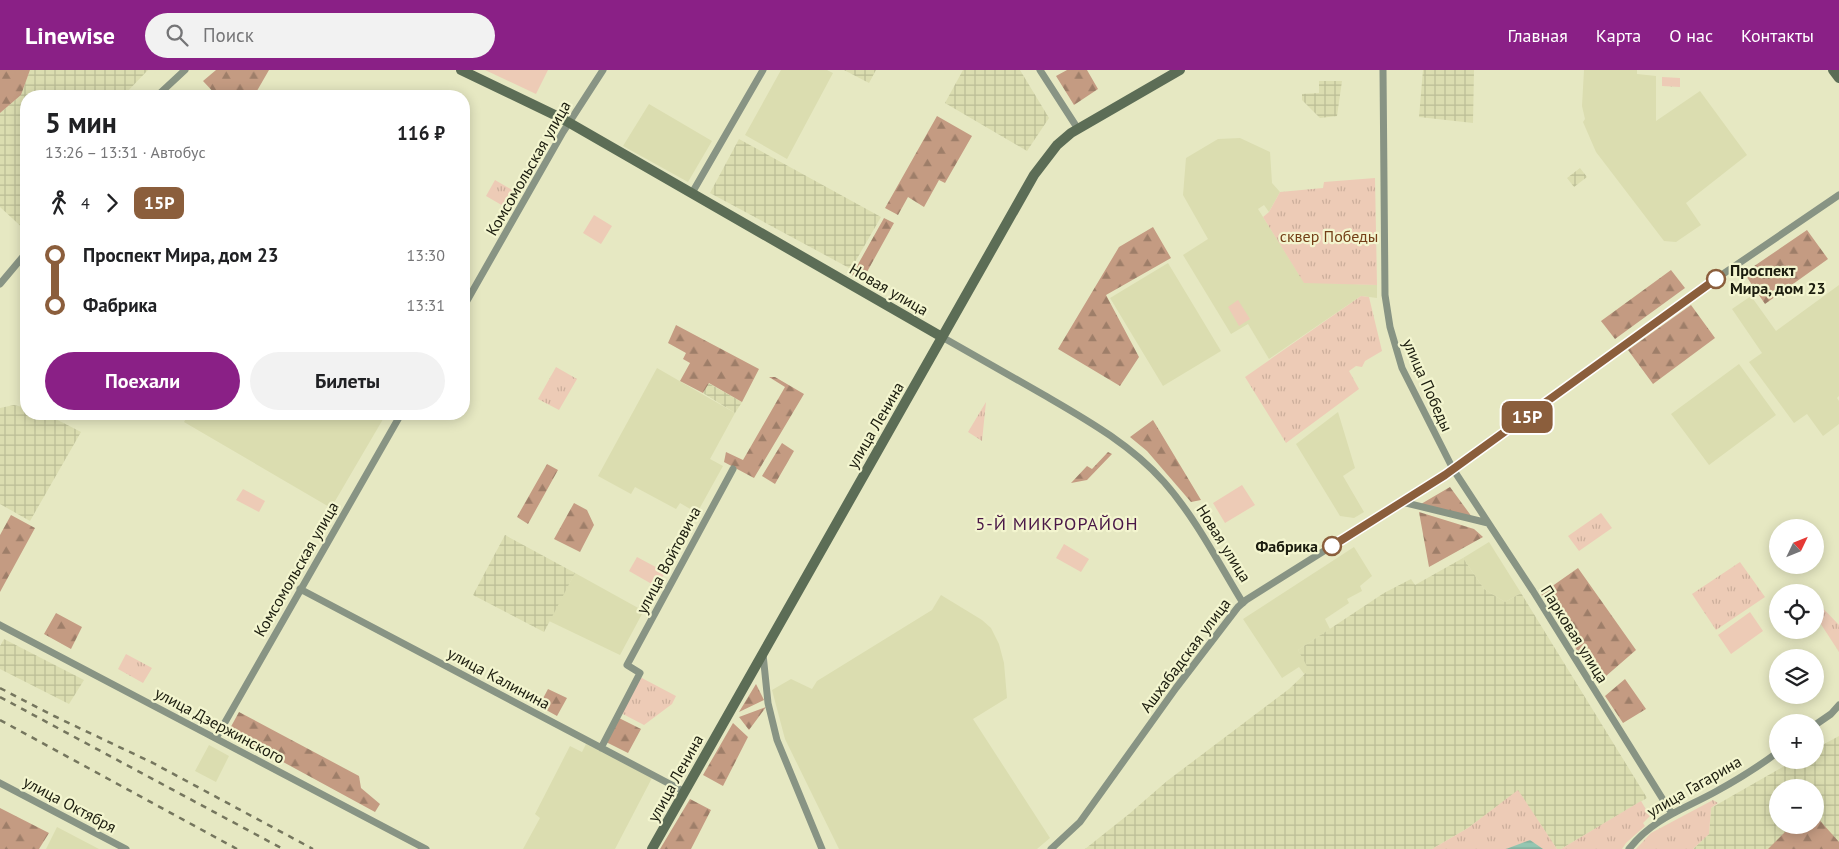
<!DOCTYPE html>
<html lang="ru">
<head>
<meta charset="utf-8">
<style>
	body { margin:0; font-family:"PT Sans",sans-serif; background:#f2f2f2; color:#202124; height:100vh; display:flex; flex-direction:column; font-size:19px; white-space:nowrap }
	* { box-sizing:border-box; margin:0 }
	p { font-size:16px; color:#757577 }
	.icon { flex:none; width:28px; height:28px; fill:none; stroke:currentColor; stroke-width:2; stroke-linecap:round; stroke-linejoin:round }
	.map { position:relative; flex:1; overflow:hidden }
	.details { position:absolute; left:20px; top:20px; width:450px; height:330px; display:flex; flex-direction:column; background:#fff; border-radius:20px; box-shadow:0 2px 12px #0003 }
	.details>* { flex:none }
	.badge { padding:0 10px; border-radius:8px; font-size:18px; line-height:32px }
	.needle { width:32px; rotate:47deg }
	.tools { position:absolute; left:1769px; top:449px; display:grid; gap:10px }
	.tools a { display:grid; place-items:center; width:55px; height:55px; border-radius:50%; background:#fff; box-shadow:0 2px 12px #0003; font-size:25px }
	.map>.badge { position:absolute; translate:-50% -50%; box-shadow:0 0 0 2px #fff }
	.legs { display:flex; align-items:center; gap:8px; height:55px; padding:0 25px; font-size:16px }
	.legs p { margin-inline-start:auto }
	.headline { display:flex; align-items:center; justify-content:space-between; height:85px; padding:0 25px }
	h1 { font-size:28px; font-weight:700; line-height:38px }
	.primary-button { display:flex; gap:10px; margin-top:auto; padding:10px 25px }
	.primary-button a { flex:1; height:58px; border-radius:30px; background:#8a2086; color:#fff; font-size:20px; font-weight:700; line-height:58px; text-align:center }
	.primary-button a+a { background:#f2f2f2; color:#202124 }
	ul { padding:0 25px; list-style:none }
	li { display:flex; align-items:center; gap:18px; height:50px; font-size:19px }
	li i { display:grid; place-items:center; width:8px; height:100%; margin:0 6px; background:currentColor }
	li i::after { content:''; width:12px; height:12px; margin:-6px; border:4px solid; border-radius:50%; background:#fff }
	li p { margin-inline-start:auto }
	li:first-child i { background:linear-gradient(#0000 50%,currentColor 0) }
	li:last-child i { background:linear-gradient(currentColor 50%,#0000 0) }
	header { display:flex; align-items:center; gap:30px; box-sizing:border-box; height:70px; padding:0 25px; background:#8a2086; color:#fff }
	header strong { font-size:24px }
	nav { display:flex; gap:28px; margin-inline-start:auto; font-size:18px }
	.search { width:350px; height:45px; background:#f2f2f2; display:flex; align-items:center; gap:12px; box-sizing:border-box; padding:0 18px; border-radius:28px; color:#757577; font-size:19px }
	.map>svg:first-child { display:block }
	.built { fill:#dbddb0 }
	.industrial { fill:url(#industrial-grid); fill-rule:evenodd }
	.grass { fill:url(#grass-tufts) }
	.forest { fill:url(#forest-firs) }
	.pitch { fill:#edcbb6 }
	.water { fill:url(#water-rules) }
	.lines { fill:none; stroke-linecap:round; stroke-linejoin:round }
	.street { stroke:#889484; stroke-width:7 }
	.secondary { stroke:#5c6d56; stroke-width:10 }
	.rail { stroke:#75765e; stroke-width:2.5; stroke-dasharray:6 6; stroke-linecap:butt }
	.line-1-casing { stroke:#fff; stroke-width:11 }
	.line-1 { stroke:#8b5e3c; stroke-width:8 }
	.stop-1-dot { fill:#fff; stroke:#8b5e3c; stroke-width:2.5 }
	.labels { text-anchor:middle; stroke-width:4.5; stroke-linejoin:round; paint-order:stroke }
	.street-label { font-size:16px; fill:#1b1c0e; stroke:#f3f5cf }
	.park-label { font-size:16px; fill:#743f17; stroke:#f3f5cf }
	.stop-label { font-size:16px; font-weight:bold; fill:#1b1c0e; stroke:#f3f5cf; text-anchor:start }
	.neighbourhood-label { font-size:18px; letter-spacing:1px; fill:#491747; stroke:#f3f5cf }
</style>
</head>
<body>
<header>
<strong>Linewise</strong>
<div class="search"><svg class="icon" aria-label="search" viewBox="0 0 24 24"><circle cx="10" cy="10" r="6"/><path d="M15 15l6 6"/></svg>Поиск</div>
<nav><a>Главная</a><a>Карта</a><a>О нас</a><a>Контакты</a></nav>
</header>
<div class="map">
<svg width="1839" height="779" viewBox="0 0 1839 779">
	<defs>
		<pattern id="industrial-grid" width="8" height="8" patternUnits="userSpaceOnUse" patternTransform="scale(1.25)"><rect width="8" height="8" fill="#dbddb0"/><path d="M0 4h8M4 0v8" fill="none" stroke="#bbbd96"/></pattern>
		<pattern id="grass-tufts" width="24" height="20" patternUnits="userSpaceOnUse" patternTransform="scale(1.25)"><rect width="24" height="20" fill="#edcbb6"/><path d="M3 7l-1-3M5 7V3M7 7l1-3M15 17l-1-3M17 17v-4M19 17l1-3" fill="none" stroke="#cbae9b"/></pattern>
		<pattern id="forest-firs" width="22" height="20" patternUnits="userSpaceOnUse" patternTransform="scale(1.25)"><rect width="22" height="20" fill="#c49b82"/><path d="M5 1l3.5 6h-7zM16 11l3.5 6h-7z" fill="#9e7e69"/></pattern>
		<pattern id="water-rules" width="6" height="5" patternUnits="userSpaceOnUse" patternTransform="scale(1.25)"><rect width="6" height="5" fill="#94c6b1"/><path d="M0 2.5h6" fill="none" stroke="#7faa97"/></pattern>
	</defs>
	<rect width="100%" height="100%" fill="#e6e8c2"/>
	<path class="built" d="M781 0H827L833 3 787 89 745 65Z
		M1584 0H1637V4L1656 6V51L1700 21 1747 85 1686 133 1701 155 1676 172 1664 171 1596 82 1583 52 1585 49 1582 36Z
		M649 34 712 71 688 112 623 76Z
		M1240 68 1270 82 1272 113 1280 122 1269 142 1264 135 1258 139 1304 212 1377 215V228L1361 226 1269 289 1248 254 1231 264 1183 185 1208 169 1183 125 1186 88 1218 69Z
		M1168 193 1221 281 1163 316 1110 228Z
		M1839 215V326L1837 328 1839 331V354L1823 366 1807 344 1794 353 1749 292 1762 283 1732 239 1751 226 1776 261Z
		M1739 294 1776 345 1709 395 1671 344Z
		M657 298 735 343 710 389 723 396 697 443 680 433 676 439 635 417 631 424 598 406Z
		M1338 342 1355 398 1343 406 1364 442 1354 448 1340 446 1296 374Z
		M189 344H386L331 438 184 352Z
		M1489 472 1521 523 1505 532 1484 519 1463 488Z
		M1354 477 1372 506 1360 516 1362 521 1347 529 1349 533 1325 549 1330 559 1298 580 1310 600 1305 605 1299 597 1282 608 1243 549Z
		M575 503 640 539 642 544 620 585 549 551Z
		M941 525 982 550 991 558 999 574 1004 593 1007 628 973 649 1050 768 1037 779H839L785 669 772 620 791 609 812 619 817 611 932 540Z
		M586 674 652 708 615 779H523L540 748 535 744 570 676 582 682Z
		M209 675 229 686 216 712 195 701Z
		M57 757 99 779H46Z"/>
	<path class="industrial" d="M30 0H148L123 26H26V161L0 137V43L21 25Z
		M844 0H876L869 13Z
		M963 0H1020L1049 48 1027 81 945 33Z
		M1423 0H1474L1473 53 1419 47Z
		M1319 11H1342L1337 46 1320 48 1302 30V24L1319 23Z
		M739 69 881 147 851 199 710 123Z
		M1580 98 1587 107 1574 117 1567 108Z
		M708 313 742 332 735 343 703 323Z
		M14 335 26 338V344H36L40 348 43 344H46L81 362 30 451 0 434V338Z
		M505 465 575 503 544 562 473 525Z
		M1463 488 1484 519 1505 532 1521 523 1647 728 1561 779H1557L1518 721 1468 758 1432 779H1085L1129 744 1167 711 1289 619 1309 600 1298 580 1384 523 1411 509 1415 515Z
		M4 569 84 610 69 634 0 599V576Z
		M1839 666V779H1693L1709 764 1711 738 1795 690H1815V679ZM1778 718H1815V755H1778Z"/>
	<path class="grass" d="M1662 7 1680 8V17L1662 16Z
		M1375 108 1377 215 1304 213 1263 147 1269 142 1280 122 1323 118 1324 112Z
		M495 110 514 121 505 137 486 126Z
		M1361 226 1369 227 1382 281 1365 291 1362 297 1356 296 1349 301 1359 319 1286 373 1245 307Z
		M556 297 577 309 559 340 538 329Z
		M986 332 982 371 968 362Z
		M1601 443 1612 458 1579 481 1568 466Z
		M1740 492 1765 527 1716 560 1692 524Z
		M1815 530 1839 555V582L1815 545Z
		M126 584 152 598 143 613 118 599Z
		M640 607 676 626 672 634 644 655 621 643Z
		M1518 720 1557 779H1432L1468 758Z
		M1713 730 1718 733 1711 738 1709 764 1693 779H1636L1651 763Z
		M1641 731 1650 746 1643 753 1645 756 1626 773 1622 779H1561Z"/>
	<path class="forest" d="M0 0H30L21 25 0 43Z
		M216 0H269L254 26H217L203 11Z
		M1067 0H1087L1098 19 1074 35 1056 6Z
		M937 46 972 66 945 113 939 110 924 137 908 127 898 145 885 138Z
		M884 148 894 153 862 211 852 205Z
		M1153 157 1171 188 1106 225 1139 287 1120 316 1058 279 1119 177Z
		M1807 160 1828 189 1765 234 1744 203Z
		M1671 200 1685 218 1615 269 1601 251Z
		M1691 235 1715 268 1653 314 1628 280Z
		M676 255 759 299 742 332 709 313 703 323 680 311 690 293 683 289 686 283 668 273Z
		M769 307H775L804 324 754 408 724 392 726 382 743 390 785 317Z
		M1153 350 1201 430 1191 432 1147 381 1130 367Z
		M782 373 794 381 775 414 762 406Z
		M1108 382 1112 384 1087 410 1071 413 1087 396 1092 399Z
		M547 394 558 400 528 454 517 447Z
		M1450 417 1472 447 1421 434Z
		M574 433 587 440 594 455 580 482 554 469Z
		M1419 442 1474 459 1483 467 1429 497Z
		M11 445 35 458 0 522V465Z
		M1578 498 1636 580 1598 613 1541 524Z
		M56 543 82 557 71 579 44 564Z
		M1625 609 1646 639 1623 653 1605 626Z
		M756 614 764 630 739 642Z
		M548 619 567 628 557 646 539 636Z
		M766 637 749 660 739 647Z
		M239 642 359 706 361 718 380 734 375 742 228 662Z
		M619 648 641 659 628 683 606 672Z
		M733 653 748 667 723 716 703 705Z
		M690 729 711 740 691 779H660Z
		M0 738 49 763 39 779H0Z
		M1815 745 1839 772V779H1768L1792 755H1815Z"/>
	<path class="pitch" d="M485 0H548L536 24Z
		M594 145 612 156 601 174 583 163Z
		M1238 230 1250 249 1239 256 1228 237Z
		M1242 415 1255 435 1225 453 1213 433Z
		M243 419 265 431 259 442 236 430Z
		M1064 474 1089 489 1081 502 1056 488Z
		M637 487 665 502 657 517 629 501Z
		M1750 542 1763 561 1731 584 1718 565Z"/>
	<path class="water" d="M1530 770 1543 779H1506Z"/>
	<g class="lines">
		<path class="street" d="M1040 0 1078 59
			M1383 0 1385 225 1390 257 1402 298 1453 399 1533 521 1672 744
			M157 26 185 0
			M692 123 763 0
			M0 214 26 183
			M464 236 563 62 603 0
			M942 267C976 286 1010 306 1044 325 1087 350 1130 374 1164 412 1195 447 1218 492 1243 533
			M1402 432 1488 453
			M300 519 685 722
			M0 555 426 779
			M763 584 768 633 777 670 822 779
			M1815 655 1831 644 1839 635
			M216 668 401 344
			M601 678 640 603 627 595 733 399
			M0 713 126 779
			M1051 779 1080 752 1176 618 1238 537 1246 530 1445 405 1701 219 1839 125
			M1629 779C1652 749 1684 739 1715 722 1737 710 1758 697 1778 682"/>
		<path class="secondary" d="M461 0 561 48 942 267
			M1833 0 1839 8
			M652 779 1034 105 1057 75 1071 63 1180 0"/>
		<path class="rail" d="M0 618 54 646 153 693 313 779
			M0 627 283 779
			M0 650 237 779"/>
	</g>
	<g class="lines">
		<defs>
			<path id="line-1" d="M1332 476 1445 405 1716 209"/>
		</defs>
		<use href="#line-1" class="line-1-casing"/>
		<use href="#line-1" class="line-1"/>
	</g>
	<g class="stop-1-dot">
		<circle cx="1716" cy="209" r="9"/>
		<circle cx="1332" cy="476" r="9"/>
	</g>
	<g class="labels">
		<g class="street-label">
			<text transform="translate(528 98) rotate(-60)" y="6">Комсомольская улица</text>
			<text transform="translate(889 219) rotate(30)" y="6">Новая улица</text>
			<text transform="translate(1428 315) rotate(66)" y="6">улица Победы</text>
			<text transform="translate(875 355) rotate(-60)" y="6">улица Ленина</text>
			<text transform="translate(1224 473) rotate(58)" y="6">Новая улица</text>
			<text transform="translate(668 490) rotate(-62)" y="6">улица Войтовича</text>
			<text transform="translate(296 499) rotate(-60)" y="6">Комсомольская улица</text>
			<text transform="translate(1575 564) rotate(58)" y="6">Парковая улица</text>
			<text transform="translate(1185 585) rotate(-53)" y="6">Ашхабадская улица</text>
			<text transform="translate(499 608) rotate(28)" y="6">улица Калинина</text>
			<text transform="translate(220 655) rotate(28)" y="6">улица Дзержинского</text>
			<text transform="translate(675 708) rotate(-61)" y="6">улица Ленина</text>
			<text transform="translate(1694 716) rotate(-30)" y="6">улица Гагарина</text>
			<text transform="translate(70 734) rotate(28)" y="6">улица Октября</text>
		</g>
		<g class="park-label">
			<text x="1329" y="172">сквер Победы</text>
		</g>
		<g class="stop-label">
			<text x="1730" y="206">Проспект<tspan x="1730" dy="18">Мира, дом 23</tspan></text>
			<text x="1318" y="482" text-anchor="end">Фабрика</text>
		</g>
		<g class="neighbourhood-label">
			<text x="1057" y="460">5-Й МИКРОРАЙОН</text>
		</g>
	</g>
</svg>
<div class="tools">
<a><svg class="needle" viewBox="-14 -14 28 28"><path d="M0-13l5 13h-10z" fill="#e53935"/><path d="M0 13l5-13h-10z" fill="#757577"/></svg></a>
<a><svg class="icon" aria-label="locate" viewBox="0 0 24 24"><circle cx="12" cy="12" r="6"/><path d="M12 2v4M12 18v4M2 12h4M18 12h4"/></svg></a>
<a><svg class="icon" aria-label="layers" viewBox="0 0 24 24"><path d="M12 4l9 5-9 5-9-5zM3 14l9 5 9-5"/></svg></a>
<a>+</a>
<a>−</a>
</div>
<b class="badge" style="left:1527px;top:347px;background:#8b5e3c;color:#fff">15Р</b>
<section class="details">
<div class="headline"><div><h1>5 мин</h1><p>13:26 – 13:31 · Автобус</p></div><b>116 ₽</b></div>
<div class="legs"><svg class="icon" aria-label="walk" viewBox="0 0 24 24"><circle cx="13" cy="4" r="2"/><path d="M13 8l-2 6 4 7M11 14l-3 7M7 12l3-4h3l4 4"/></svg>4<svg class="icon" aria-label="forward" viewBox="0 0 24 24"><path d="M9 5l7 7-7 7"/></svg><b class="badge" style="background:#8b5e3c;color:#fff">15Р</b></div>
<ul>
<li><i style="color:#8b5e3c"></i><b>Проспект Мира, дом 23</b><p>13:30</p></li>
<li><i style="color:#8b5e3c"></i><b>Фабрика</b><p>13:31</p></li>
</ul>
<div class="primary-button"><a>Поехали</a><a>Билеты</a></div>
</section>
</div>
</body>
</html>
